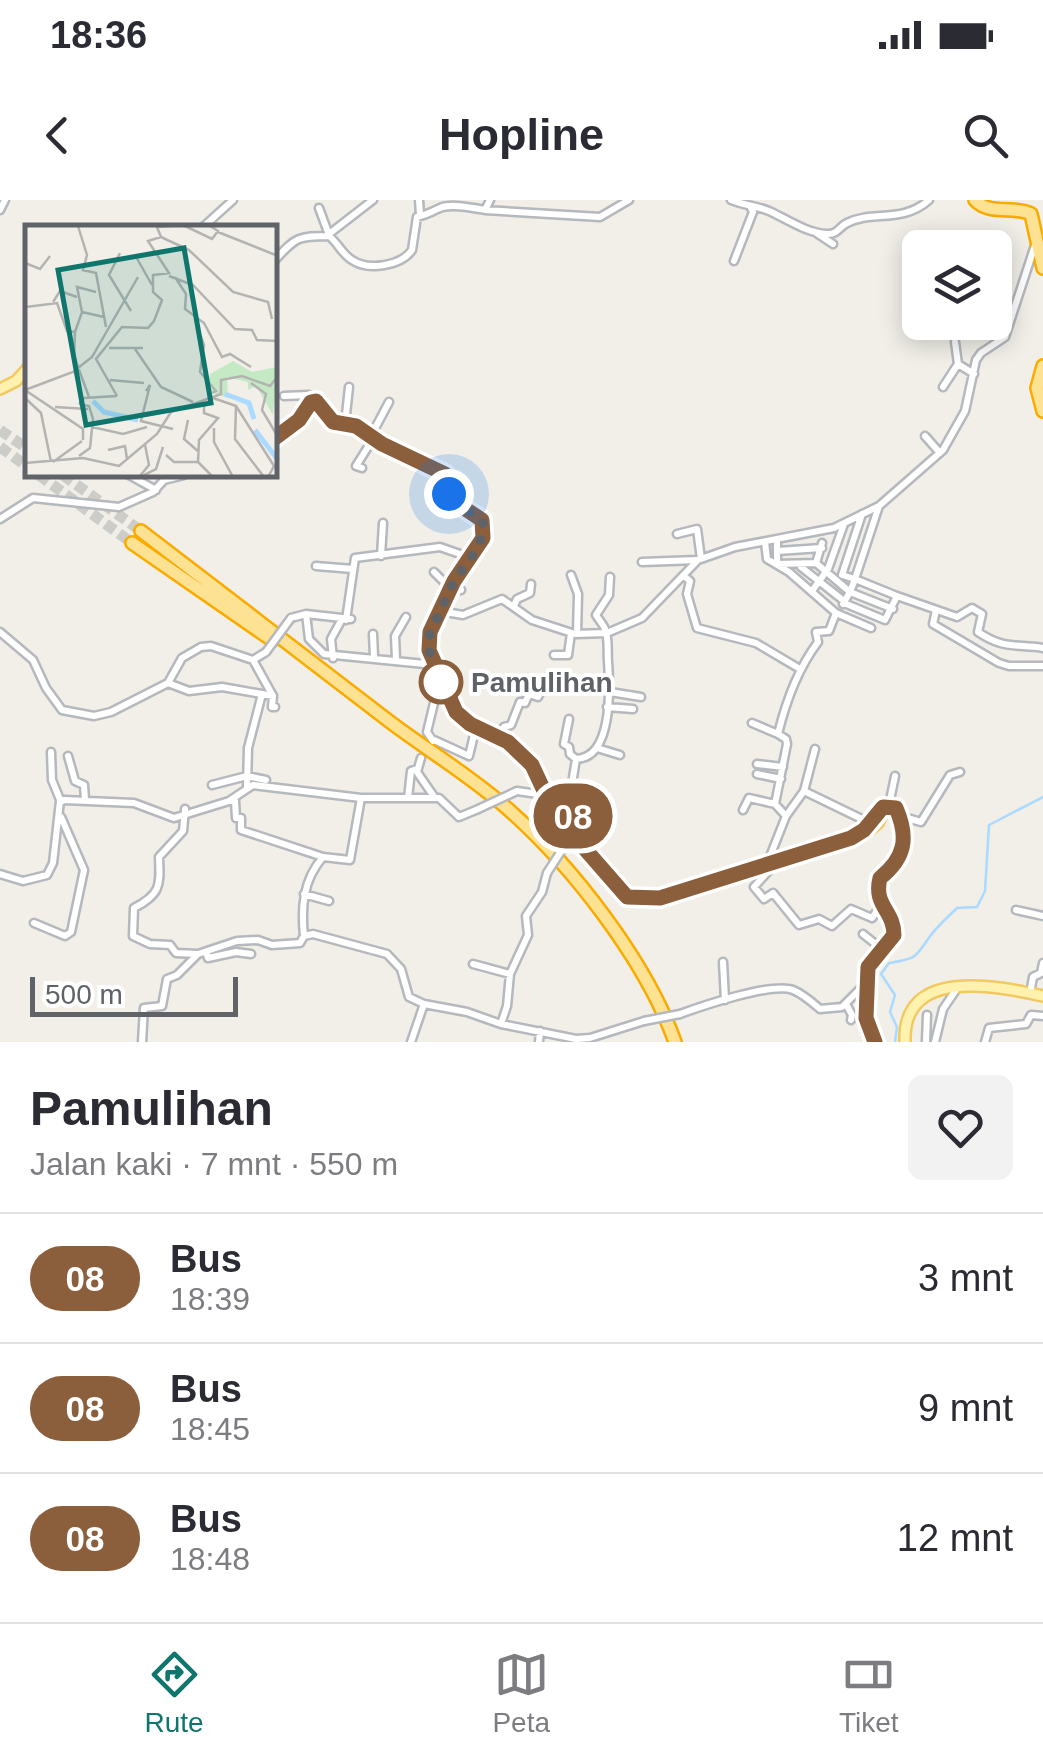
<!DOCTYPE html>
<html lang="id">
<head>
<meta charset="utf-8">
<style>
	body { margin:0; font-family:Arial,sans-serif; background:#f2f2f3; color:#2b2b33; height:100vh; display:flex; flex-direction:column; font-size:38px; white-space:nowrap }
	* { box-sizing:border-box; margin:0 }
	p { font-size:32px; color:#7c7c81 }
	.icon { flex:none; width:55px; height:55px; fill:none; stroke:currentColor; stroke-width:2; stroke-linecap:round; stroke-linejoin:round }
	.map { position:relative; height:842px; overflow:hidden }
	.drawer { display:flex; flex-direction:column; background:#fff; flex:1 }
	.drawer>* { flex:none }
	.badge { padding:0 20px; border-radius:32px; font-size:35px; line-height:65px }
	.fabs { position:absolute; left:902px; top:30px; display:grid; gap:20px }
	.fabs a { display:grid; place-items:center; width:110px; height:110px; border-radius:15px; background:#fff; box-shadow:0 5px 25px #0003; font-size:50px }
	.scale { position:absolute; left:30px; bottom:25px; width:208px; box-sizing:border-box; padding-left:10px; border:5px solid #5f6368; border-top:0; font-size:28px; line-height:35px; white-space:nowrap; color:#5f6368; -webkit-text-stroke:8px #fff; paint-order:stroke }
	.you { position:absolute; width:50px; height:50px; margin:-25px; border:8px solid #fff; border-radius:50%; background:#1a73e8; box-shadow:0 0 0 15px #1a73e833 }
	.map>.badge { position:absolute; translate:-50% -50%; box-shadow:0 0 0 5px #fff }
	.round { display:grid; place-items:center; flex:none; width:105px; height:105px; border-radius:15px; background:#f2f2f3 }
	.head { display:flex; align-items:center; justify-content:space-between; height:170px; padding:0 30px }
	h1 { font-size:48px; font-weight:600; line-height:75px }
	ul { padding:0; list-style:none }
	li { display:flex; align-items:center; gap:30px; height:130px; padding:0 30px; border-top:2px solid #e1e1e2 }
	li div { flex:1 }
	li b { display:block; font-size:38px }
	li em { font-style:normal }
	li .badge { min-width:110px; font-weight:700; text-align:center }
	.status { display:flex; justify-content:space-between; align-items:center; height:70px; padding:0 50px; background:#fff; direction:ltr }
	.status svg { height:28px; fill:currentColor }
	header { display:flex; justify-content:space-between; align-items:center; height:130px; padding:0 30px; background:#fff; font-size:45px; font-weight:600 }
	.dock { display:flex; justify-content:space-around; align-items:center; height:140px; border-top:2px solid #e1e1e2; background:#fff; font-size:28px; color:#7c7c81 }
	.dock a { display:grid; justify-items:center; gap:5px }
	.dock .active { color:#0f766e }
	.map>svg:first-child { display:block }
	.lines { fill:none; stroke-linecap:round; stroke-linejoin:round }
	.stream { stroke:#aadaff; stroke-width:2.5 }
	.highway-tunnel { stroke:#ccccc8; stroke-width:11; stroke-dasharray:11 5.5; stroke-linecap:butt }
	.minor-casing { stroke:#b5b8bc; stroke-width:11 }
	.major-casing { stroke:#f2c960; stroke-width:14 }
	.highway-casing { stroke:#f9ab00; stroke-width:16 }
	.minor { stroke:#fff; stroke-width:6 }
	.major { stroke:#fff2af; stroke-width:9 }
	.highway { stroke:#fde293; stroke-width:11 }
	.minor-bridge-casing { stroke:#b5b8bc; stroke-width:11; stroke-linecap:butt }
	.minor-bridge { stroke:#fff; stroke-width:6 }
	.line-casing { stroke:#fff; stroke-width:22 }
	.line { stroke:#8b5e3c; stroke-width:15 }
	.walk { stroke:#5f6368; stroke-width:10; stroke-dasharray:0 18 }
	.stop-dot { fill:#fff; stroke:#8b5e3c; stroke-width:5 }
	.labels { text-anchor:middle; stroke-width:8; stroke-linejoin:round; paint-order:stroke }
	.stop-label { font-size:28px; font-weight:bold; fill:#5f6368; stroke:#fff; text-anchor:start }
	.inset-river { fill:none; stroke:#aadaff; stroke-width:5 }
	.inset-road { fill:none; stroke:#b3b3b1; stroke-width:2.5 }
	.view { fill:#0f766e; fill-opacity:0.15; stroke:#0f766e; stroke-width:5 }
	.inset-edge { fill:none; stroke:#5f6368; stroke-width:5 }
</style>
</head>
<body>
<div class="status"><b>18:36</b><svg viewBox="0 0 49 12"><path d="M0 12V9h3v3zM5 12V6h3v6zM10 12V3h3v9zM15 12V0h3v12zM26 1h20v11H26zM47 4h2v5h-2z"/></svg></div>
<header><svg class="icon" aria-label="back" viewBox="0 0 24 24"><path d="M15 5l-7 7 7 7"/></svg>Hopline<svg class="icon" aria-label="search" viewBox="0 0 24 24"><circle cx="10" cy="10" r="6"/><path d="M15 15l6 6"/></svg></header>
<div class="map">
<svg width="1043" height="842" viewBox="0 0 1043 842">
	<rect width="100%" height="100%" fill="#f1efe8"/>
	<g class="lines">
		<path class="stream" d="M895 842 897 827 890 812 895 795 881 774 889 763C914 759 915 759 928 739 936 727 948 717 957 708L977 707 985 691 989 625 1043 597"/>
		<path class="highway-tunnel" d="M0 230 28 249
			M0 247 28 267
			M39 275 132 343
			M63 275 141 331"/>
		<defs>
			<path id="minor" d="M419 0 420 15
				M731 0C743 5 757 6 769 11 787 19 806 33 827 34 837 35 839 27 847 23 872 10 902 24 929 0
				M319 8 329 35
				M0 10 5 0
				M485 10 600 17 629 0
				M202 28 233 0
				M815 32 833 44
				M329 34 373 0
				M275 60C296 37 298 36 329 36 338 43 342 54 352 60 368 71 401 66 412 50L417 17C430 14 430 12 440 8 451 3 474 8 485 10L490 0
				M734 61 753 12 750 6
				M1000 87 995 109 1008 128
				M955 142 958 164 974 174
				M943 187 958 164
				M284 196 309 195 314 200
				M345 224 349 187
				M371 236 389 202
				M925 236 940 253
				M362 268 356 266 373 239
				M129 275 156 290
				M862 314 842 375 855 379 879 306
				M0 319 33 298 119 307 153 292 164 280 184 275
				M677 334 697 329 701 359
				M777 339V364L816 363 822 343
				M765 342 767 359 789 372 836 413 871 428
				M777 351 822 348
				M381 356 383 323
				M642 362 697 360
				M816 363 850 392 843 404
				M316 366 353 369
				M801 367 844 401
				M434 372 444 382 461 390
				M571 375 578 394 577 434
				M684 376 690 381 687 394 697 428 756 443 800 469
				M812 391 828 369 844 324
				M897 396 957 417 972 408 982 414 978 432C1003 449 1015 444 1043 448
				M844 403 885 420 897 396 855 379 850 392 893 409
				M514 406 517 399 530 393 531 384
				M936 410 933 424 999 463 1009 466H1043
				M440 411 463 415 502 399 532 420 575 434 607 433 642 418 698 360 735 347 834 328 879 306 943 250 965 211 976 160 981 153 1005 137 1037 39
				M306 414 309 439 324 454 435 465
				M291 418 306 414 351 419
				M346 420 355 358 440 347 460 354 467 362
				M0 432 33 460 46 488 62 510 94 516 111 512 168 483 182 458 201 447 211 446 253 460 266 452
				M373 434 374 457
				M554 455H568L571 433
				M333 458 331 439 342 419
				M396 459 395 436 406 417
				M168 483 189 491 222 487 273 496 253 460
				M515 487 529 494
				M610 492 641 497
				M273 496 272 507H275
				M607 507 633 509
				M569 519 564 544 569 547 570 554 576 559
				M752 523 778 534
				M502 537 504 527 511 525 520 502 525 503 529 494 538 497 549 476
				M434 540 469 556 476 526
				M433 541 427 532 440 478
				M597 548 620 555
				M51 552 52 580 61 602
				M68 556 75 581 84 585 85 600
				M421 558 417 572 435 598
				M757 564 783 567
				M757 574 781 579
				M212 585 247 576 266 580
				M247 587 248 548 262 494
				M517 591 545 595
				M804 591 870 623
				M361 598 350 660 323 657C303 680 301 707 304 736L313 734 387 754 401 769 409 797 424 804 467 812 501 824 576 839 590 838 644 821
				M408 598 411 571 417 569
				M231 601H235L236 618H241V630L323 657
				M569 602 576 559C613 558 610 488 608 461 607 451 609 438 605 429 603 424 599 420 596 415L609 395 610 377
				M889 605 895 576
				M185 609 183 631 159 657C160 684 162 694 134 708L133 736 150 744 170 745 176 753 198 754 237 741 258 740 272 745 300 743 304 736
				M743 610 749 598 775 604
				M786 616 804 591 815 549
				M900 616 921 622 950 575 960 572
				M772 663 773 666 754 687 764 699 773 693 799 725 819 719 832 726 851 709 872 718 881 705
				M767 664 786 616 775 604 787 544 786 539 778 534C786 501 797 470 818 442L816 432 829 431 836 413
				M0 674 23 681 47 675 53 663 60 601 64 600 134 603 174 618 229 601 253 585 361 598H439L459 617 476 610
				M304 694 329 701
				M1016 710 1043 716
				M34 723 65 736 71 732 84 670 61 617
				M863 734 883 750
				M206 752 208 758 236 752 251 754
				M723 762 725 800
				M473 764 510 774
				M1030 794 1033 777 1041 773 1043 763
				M846 804 852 815 851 820
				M680 814C702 806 772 782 793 790 803 794 812 802 820 809L842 807 867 782
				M501 824 507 806 510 774 528 735 526 716 542 692 547 673
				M142 842 144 808 162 806 167 779 177 775 197 755
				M411 842 424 804
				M539 842 540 831
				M926 842 927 815
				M935 842 943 809 958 787
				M985 842 989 828 1026 824 1031 815 1043 816"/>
			<path id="major" d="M0 189 16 181 28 168
				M275 238 299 220 311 202 317 201 333 222 356 226 382 244 445 275 452 300 483 320V338L454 381 430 432 429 450 453 508 466 521 502 537 513 546 533 567 546 595 569 602 578 641 627 697 658 698 866 633 878 623 886 606
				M875 842 866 818 867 767C874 756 888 750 892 738 900 718 875 707 878 687 880 673 890 674 897 664 907 650 903 626 897 611L894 607 886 606
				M905 842C902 766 997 786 1043 796"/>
			<path id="highway" d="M975 0C990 16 1013 5 1031 14L1043 68
				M1043 166 1037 188 1043 211
				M141 331C221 392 301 454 381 515 423 548 469 574 509 610 573 667 646 761 675 842
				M132 343 272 440"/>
		</defs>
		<use href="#minor" class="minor-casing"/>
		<use href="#major" class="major-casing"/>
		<use href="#highway" class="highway-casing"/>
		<use href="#minor" class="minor"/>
		<use href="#major" class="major"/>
		<use href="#highway" class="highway"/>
		<defs>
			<path id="minor-bridge" d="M266 452 291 418
				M476 610 517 591
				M547 673 567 642
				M644 821 680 814"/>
		</defs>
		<use href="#minor-bridge" class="minor-bridge-casing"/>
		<use href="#minor-bridge" class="minor-bridge"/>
	</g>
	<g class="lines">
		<defs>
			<path id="line" d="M275 238 299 220 311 202 316 201 333 222 356 226 382 244 445 274 452 300 482 320 483 338 454 381 430 432 429 450 456 512 470 524 508 542 532 565 546 595 569 602 578 641 627 697 660 698 851 638 864 630 883 607 896 608C909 638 905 658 880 678 873 706 894 710 894 735L868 767 866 818 875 842"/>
		</defs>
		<use href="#line" class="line-casing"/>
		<use href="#line" class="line"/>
		<path class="walk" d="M441 482 442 484 429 450V436L454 381 476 351 485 328C480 310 456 311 449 294"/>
	</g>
	<circle class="stop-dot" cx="441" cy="482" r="20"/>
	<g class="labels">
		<g class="stop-label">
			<text x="471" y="492">Pamulihan</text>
		</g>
	</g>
	<g transform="translate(25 25)">
		<rect width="252" height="252" fill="#f1efe8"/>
		<path d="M208 136 227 147 252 142 248 190 231 161 223 165V157L202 152 203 173 182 166 185 149Z" fill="#c5e8c5"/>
		<path class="inset-river" d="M200 169 224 178 229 194M68 176 79 187 113 195M230 205 253 235"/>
		<path class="inset-road" d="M53 1 62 30 58 45 71 48 81 102M160 1 187 14 193 6 185 1M193 7 253 31M136 12 164 25 208 67 243 77 247 94M95 28 84 50 106 86M110 30 127 60M0 38 15 44 25 31M144 51 168 60 210 104 227 105 232 115 253 116M150 52 161 69 160 84 179 98 197 132 205 129 226 142M28 77 35 66 52 72M1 82 32 78 42 106 50 107M57 87 52 62 71 67M170 95 179 120 175 147 191 166 187 168M84 123H118M110 124 136 162 168 177M85 155 119 158M226 158 241 169 237 185 253 212M0 165 48 147 67 132 113 52M0 165 58 204V215M121 166 125 160 116 196 148 204M92 171 71 134 97 102 123 103 129 96 137 75 128 67V50L144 48 123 16 136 12 132 2 146 1M64 172 49 131 50 107 57 87 79 92M0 173 16 188 26 237M188 173 211 181 210 214 239 252M54 179 59 173 92 171M179 179V188L193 193 174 215 173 237 188 252M211 181 249 241 243 252M30 182 63 184M163 195 159 214 174 227M67 202 98 209 122 202M189 203V217L208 252M83 225 100 221 102 234M141 230 149 237H173M54 231 65 223 68 194 64 181 54 179M28 237 57 216M0 238 58 233 94 241 132 209 146 187 196 169V155L217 151 245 161 253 151M117 251 131 244 138 222M114 252 124 240 120 220"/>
		<path class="view" d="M159 23 186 178 61 200 33 45Z"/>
		<rect width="252" height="252" class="inset-edge"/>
	</g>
</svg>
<div class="fabs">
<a><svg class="icon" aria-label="layers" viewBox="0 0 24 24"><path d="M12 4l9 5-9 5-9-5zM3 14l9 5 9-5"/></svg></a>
</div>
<div class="scale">500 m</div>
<div class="you" style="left:449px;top:294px"></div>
<b class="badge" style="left:573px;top:616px;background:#8b5e3c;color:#fff">08</b>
</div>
<section class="drawer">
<div class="head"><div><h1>Pamulihan</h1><p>Jalan kaki · 7 mnt · 550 m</p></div><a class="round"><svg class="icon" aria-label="heart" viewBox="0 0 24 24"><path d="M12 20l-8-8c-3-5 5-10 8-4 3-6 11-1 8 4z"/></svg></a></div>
<ul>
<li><span class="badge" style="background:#8b5e3c;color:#fff">08</span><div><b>Bus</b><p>18:39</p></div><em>3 mnt</em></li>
<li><span class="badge" style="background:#8b5e3c;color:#fff">08</span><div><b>Bus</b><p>18:45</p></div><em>9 mnt</em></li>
<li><span class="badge" style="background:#8b5e3c;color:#fff">08</span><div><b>Bus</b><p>18:48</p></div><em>12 mnt</em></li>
</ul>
</section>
<nav class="dock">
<a class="active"><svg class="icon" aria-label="directions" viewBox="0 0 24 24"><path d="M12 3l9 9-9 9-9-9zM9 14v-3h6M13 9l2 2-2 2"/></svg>Rute</a>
<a><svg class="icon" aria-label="map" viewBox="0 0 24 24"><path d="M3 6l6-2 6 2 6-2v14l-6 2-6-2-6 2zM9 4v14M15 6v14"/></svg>Peta</a>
<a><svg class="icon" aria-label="tickets" viewBox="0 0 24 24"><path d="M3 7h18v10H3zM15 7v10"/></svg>Tiket</a>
</nav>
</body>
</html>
